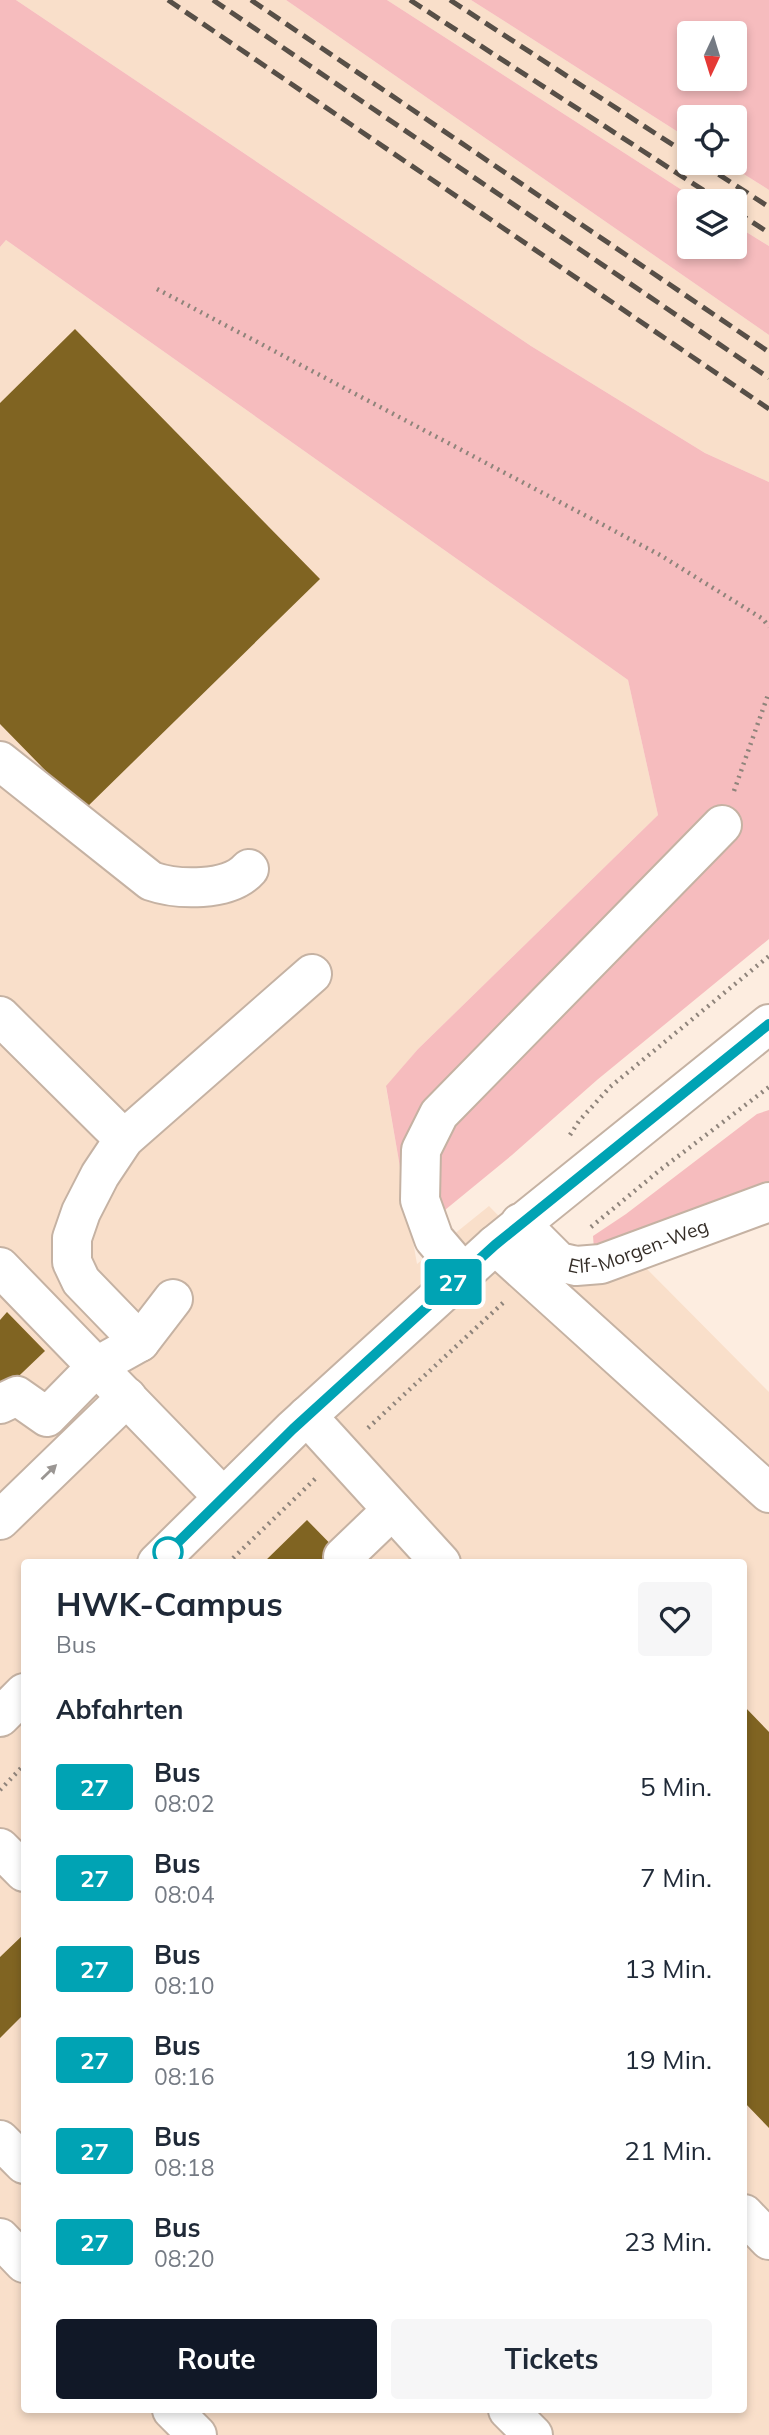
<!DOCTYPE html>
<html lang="de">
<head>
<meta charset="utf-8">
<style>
	body { margin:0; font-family:Mulish,sans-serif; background:#f6f6f7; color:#1f2937; height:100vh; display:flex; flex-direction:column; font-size:26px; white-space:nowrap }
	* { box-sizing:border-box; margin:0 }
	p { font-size:23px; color:#747a83 }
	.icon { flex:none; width:38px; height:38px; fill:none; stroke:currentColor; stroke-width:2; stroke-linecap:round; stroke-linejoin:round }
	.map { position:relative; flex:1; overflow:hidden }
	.details { position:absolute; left:21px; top:1559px; width:726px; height:854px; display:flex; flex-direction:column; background:#fff; border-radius:7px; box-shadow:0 4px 10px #0003 }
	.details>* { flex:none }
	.badge { padding:0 14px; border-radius:5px; font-size:24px; line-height:46px }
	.needle { width:46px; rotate:184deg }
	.tools { position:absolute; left:677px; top:21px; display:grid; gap:14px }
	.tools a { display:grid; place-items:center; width:70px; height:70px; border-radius:7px; background:#fff; box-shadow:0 4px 10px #0003; font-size:35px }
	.map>.badge { position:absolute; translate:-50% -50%; box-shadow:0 0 0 4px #fff }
	h2 { padding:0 35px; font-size:26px; line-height:63px }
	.round { display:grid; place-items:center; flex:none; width:74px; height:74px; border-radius:7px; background:#f6f6f7 }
	.headline { display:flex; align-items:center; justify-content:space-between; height:119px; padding:0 35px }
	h1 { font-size:33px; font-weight:700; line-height:52px }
	.primary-button { display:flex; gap:14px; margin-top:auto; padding:14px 35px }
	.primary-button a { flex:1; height:80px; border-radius:7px; background:#111827; color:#fff; font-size:28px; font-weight:700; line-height:80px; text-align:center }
	.primary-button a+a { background:#f6f6f7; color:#1f2937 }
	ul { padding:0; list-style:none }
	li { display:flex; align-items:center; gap:21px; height:91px; padding:0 35px }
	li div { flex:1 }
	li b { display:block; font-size:26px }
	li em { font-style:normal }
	li .badge { min-width:77px; font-weight:700; text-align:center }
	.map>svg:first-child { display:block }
	.built { fill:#f9dfca; fill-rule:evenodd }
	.green { fill:#f6bcbe; fill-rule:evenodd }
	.building { fill:#806422 }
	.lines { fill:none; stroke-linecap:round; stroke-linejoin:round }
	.minor-casing { stroke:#c5b2a3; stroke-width:42 }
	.major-casing { stroke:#c5b2a3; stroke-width:42 }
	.path { stroke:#8f847b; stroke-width:4.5; stroke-dasharray:2 5; stroke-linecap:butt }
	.minor { stroke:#fff; stroke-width:38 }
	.major { stroke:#fff; stroke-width:38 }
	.rail { stroke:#574f47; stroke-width:5; stroke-dasharray:14 7; stroke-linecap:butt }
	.oneway { fill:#9a9693 }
	.line-casing { stroke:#fff; stroke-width:16 }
	.line { stroke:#00a3b4; stroke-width:10 }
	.stop-dot { fill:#fff; stroke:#00a3b4; stroke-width:3.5 }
	.labels { text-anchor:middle; stroke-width:7; stroke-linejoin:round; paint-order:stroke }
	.street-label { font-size:19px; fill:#342d27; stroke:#fdede0 }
</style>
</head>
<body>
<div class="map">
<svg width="769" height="2435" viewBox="0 0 769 2435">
	<rect width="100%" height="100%" fill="#fdede0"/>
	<path class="built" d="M16 0H286L769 335V482L705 453 531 346Z
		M387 0H471L689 139 690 163H726L769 190V246L735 225V201H699Z
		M6 240 628 680 658 815 418 1049 386 1087 417 1264 489 1206 565 1284 643 1265 769 1392V2435H0V247ZM24 1563H744V2410H24Z"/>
	<path class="green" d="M0 0H16L531 346 705 453 769 482V939L597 1080 512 1155 412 1237 386 1086 418 1049 658 815 628 680 6 240 0 247Z
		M286 0H387L699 201H690V247H735V225L769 246V335Z
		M471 0H769V190L726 163H735V117H690L689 139ZM735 33V79H690V33Z
		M769 1110V1192L594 1249 593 1236 626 1214 757 1114Z"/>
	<path class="building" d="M75 329 320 579 84 810 0 724V403Z
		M7 1312 45 1351 0 1394V1320Z
		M307 1520 349 1563H263Z
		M744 1706 769 1732V2128L744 2102Z
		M24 1934V2014L0 2038V1957Z"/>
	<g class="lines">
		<defs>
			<g id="minor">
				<path d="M0 761 151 881C177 890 229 892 249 869"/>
				<path d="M0 1016 124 1139"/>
				<path id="s1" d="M520 1223 559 1262 576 1266 601 1264 769 1202"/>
				<path d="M495 1245 769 1493"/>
				<path d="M0 1267 223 1497"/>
				<path d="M463 1273 434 1239 420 1200 421 1150 439 1114 722 825"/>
				<path d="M140 1342 81 1281 72 1262V1238L81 1212 100 1175 124 1139 312 974"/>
				<path d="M0 1404 17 1396 47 1417 97 1366 140 1342 173 1299"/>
				<path d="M307 1416 441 1563"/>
				<path d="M0 1520 127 1397"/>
				<path d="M343 1557 392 1510"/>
				<path d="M0 1848 24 1872"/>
				<path d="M0 2140 24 2164"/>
				<path d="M744 2214 769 2240"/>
				<path d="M0 2238 24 2263"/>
				<path d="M172 2410 197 2435"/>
				<path d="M508 2410 533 2435"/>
			</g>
			<path id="major" d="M157 1563 293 1429 495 1245 769 1024
				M0 1717 24 1693"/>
		</defs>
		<use href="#minor" class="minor-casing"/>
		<use href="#major" class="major-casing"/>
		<path class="path" d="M157 289 660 555 763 619 769 627
			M734 791 769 692
			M570 1135 579 1121 610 1087 769 956
			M591 1227 660 1170 769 1087
			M368 1428 505 1301
			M228 1563 316 1478
			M0 1790 24 1765"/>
		<use href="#minor" class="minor"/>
		<use href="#major" class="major"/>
		<path class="rail" d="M168 0 769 409
			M213 0 769 378
			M251 0 769 352
			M410 0 720 201
			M450 0 690 156
			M701 163 769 207
			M735 211 769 233"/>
	</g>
	<defs><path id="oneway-solid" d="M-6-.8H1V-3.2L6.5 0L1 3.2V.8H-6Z" transform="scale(1.75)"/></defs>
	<use class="oneway" href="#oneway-solid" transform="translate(49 1472) rotate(-44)"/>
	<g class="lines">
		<defs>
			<path id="line" d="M157 1563 293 1429 495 1245 769 1024"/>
		</defs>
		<use href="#line" class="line-casing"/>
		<use href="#line" class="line"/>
	</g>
	<circle class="stop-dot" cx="168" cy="1552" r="14"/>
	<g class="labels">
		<g class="street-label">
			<text dy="7" stroke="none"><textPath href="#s1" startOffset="138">Elf-Morgen-Weg</textPath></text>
		</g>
	</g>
</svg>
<div class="tools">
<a><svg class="needle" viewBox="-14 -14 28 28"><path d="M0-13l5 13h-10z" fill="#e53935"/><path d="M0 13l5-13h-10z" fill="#747a83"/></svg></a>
<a><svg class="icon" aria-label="locate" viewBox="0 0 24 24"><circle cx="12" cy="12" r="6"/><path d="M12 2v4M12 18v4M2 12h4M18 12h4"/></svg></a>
<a><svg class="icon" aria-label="layers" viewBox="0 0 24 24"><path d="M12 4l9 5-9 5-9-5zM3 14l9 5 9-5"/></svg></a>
</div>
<b class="badge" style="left:453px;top:1282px;background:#00a3b4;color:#fff">27</b>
<section class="details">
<div class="headline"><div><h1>HWK-Campus</h1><p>Bus</p></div><a class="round"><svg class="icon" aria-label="heart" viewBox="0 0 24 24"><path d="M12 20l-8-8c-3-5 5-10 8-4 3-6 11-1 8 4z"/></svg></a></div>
<h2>Abfahrten</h2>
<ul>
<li><span class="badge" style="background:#00a3b4;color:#fff">27</span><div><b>Bus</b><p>08:02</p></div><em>5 Min.</em></li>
<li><span class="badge" style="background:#00a3b4;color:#fff">27</span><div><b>Bus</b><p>08:04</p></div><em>7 Min.</em></li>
<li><span class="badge" style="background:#00a3b4;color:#fff">27</span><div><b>Bus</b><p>08:10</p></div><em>13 Min.</em></li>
<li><span class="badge" style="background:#00a3b4;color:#fff">27</span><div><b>Bus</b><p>08:16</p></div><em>19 Min.</em></li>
<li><span class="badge" style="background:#00a3b4;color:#fff">27</span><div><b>Bus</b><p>08:18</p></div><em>21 Min.</em></li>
<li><span class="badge" style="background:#00a3b4;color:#fff">27</span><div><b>Bus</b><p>08:20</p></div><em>23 Min.</em></li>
</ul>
<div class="primary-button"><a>Route</a><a>Tickets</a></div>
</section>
</div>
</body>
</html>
